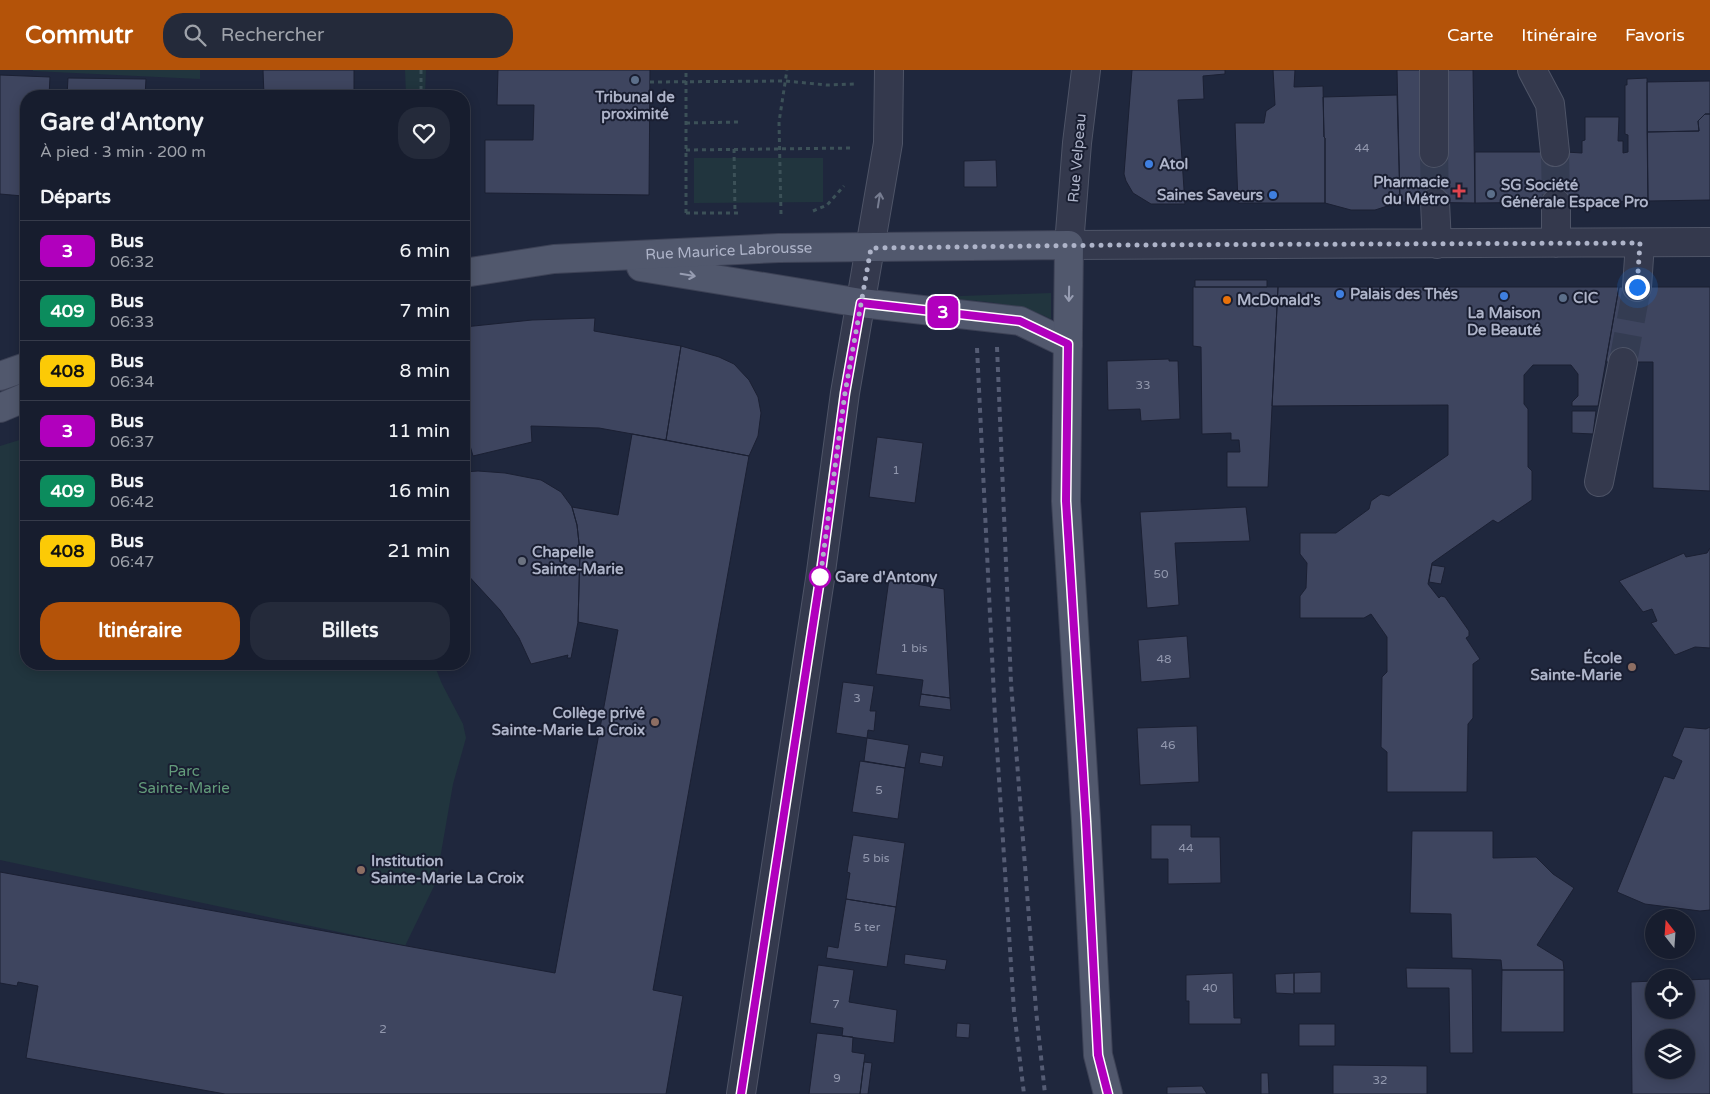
<!DOCTYPE html>
<html lang="fr">
<head>
<meta charset="utf-8">
<style>
	body { margin:0; font-family:"Varela Round",sans-serif; background:#242a3a; color:#f1f3f6; height:100vh; display:flex; flex-direction:column; font-size:19px; white-space:nowrap }
	* { box-sizing:border-box; margin:0 }
	p { font-size:16px; color:#9ea2aa }
	.icon { flex:none; width:28px; height:28px; fill:none; stroke:currentColor; stroke-width:2; stroke-linecap:round; stroke-linejoin:round }
	.map { position:relative; flex:1; overflow:hidden }
	.details { position:absolute; left:20px; top:20px; width:450px; height:580px; display:flex; flex-direction:column; background:#171d2e; border-radius:20px; box-shadow:0 2px 12px #0003,0 0 0 1px #363b4a }
	.details>* { flex:none }
	.badge { padding:0 10px; border-radius:8px; font-size:18px; line-height:32px }
	.needle { width:32px; rotate:343deg }
	.tools { position:absolute; left:1645px; top:839px; display:grid; gap:10px }
	.tools a { display:grid; place-items:center; width:50px; height:50px; border-radius:50%; background:#171d2e; box-shadow:0 2px 12px #0003,0 0 0 1px #363b4a; font-size:25px }
	.you { position:absolute; width:25px; height:25px; margin:-12px; border:4px solid #fff; border-radius:50%; background:#1a73e8; box-shadow:0 0 0 8px #1a73e833 }
	.map>.badge { position:absolute; translate:-50% -50%; box-shadow:0 0 0 2px #fff }
	h2 { padding:0 20px; font-size:19px; line-height:45px }
	.round { display:grid; place-items:center; flex:none; width:52px; height:52px; border-radius:20px; background:#242a3a }
	.headline { display:flex; align-items:center; justify-content:space-between; height:85px; padding:0 20px }
	h1 { font-size:24px; font-weight:800; line-height:38px }
	.primary-button { display:flex; gap:10px; margin-top:auto; padding:10px 20px }
	.primary-button a { flex:1; height:58px; border-radius:20px; background:#b45309; color:#fff; font-size:20px; font-weight:800; line-height:58px; text-align:center }
	.primary-button a+a { background:#242a3a; color:#f1f3f6 }
	ul { padding:0; list-style:none }
	li { display:flex; align-items:center; gap:15px; height:60px; padding:0 20px; border-top:1px solid #363b4a }
	li div { flex:1 }
	li b { display:block; font-size:19px }
	li em { font-style:normal }
	li .badge { min-width:55px; font-weight:700; text-align:center }
	header { display:flex; align-items:center; gap:30px; box-sizing:border-box; height:70px; padding:0 25px; background:#b45309; color:#fff }
	header strong { font-size:24px }
	nav { display:flex; gap:28px; margin-inline-start:auto; font-size:18px }
	.search { width:350px; height:45px; background:#242a3a; display:flex; align-items:center; gap:12px; box-sizing:border-box; padding:0 18px; border-radius:20px; color:#9ea2aa; font-size:19px }
	.map>svg:first-child { display:block }
	.green { fill:#21353e }
	.building { fill:#3e455f; stroke:#1b2033; fill-rule:evenodd }
	.lines { fill:none; stroke-linecap:round; stroke-linejoin:round }
	.minor-tunnel { stroke:#343c52; stroke-width:28; stroke-dasharray:28 14; stroke-linecap:butt }
	.minor-casing { stroke:#4e5467; stroke-width:30 }
	.major-casing { stroke:#3d4256; stroke-width:30 }
	.path { stroke:#3c5158; stroke-width:3; stroke-dasharray:4 4; stroke-linecap:butt }
	.minor { stroke:#34394d; stroke-width:28 }
	.major { stroke:#51586d; stroke-width:28 }
	.rail { stroke:#555c74; stroke-width:4; stroke-dasharray:5 5; stroke-linecap:butt }
	.oneway { stroke:#777d91 }
	.oneway2 { stroke:#979db2 }
	.line-casing { stroke:#fff; stroke-width:11 }
	.line { stroke:#b100bd; stroke-width:8 }
	.walk { stroke:#aeb4c9; stroke-width:5; stroke-dasharray:0 9 }
	.service-dot { fill:#5c6f8a; stroke:#191e31; stroke-width:2 }
	.shop-dot { fill:#3f7fe0; stroke:#191e31; stroke-width:2 }
	.health-dot { fill:#e0444e; stroke:#191e31; stroke-width:2 }
	.food-dot { fill:#e8710a; stroke:#191e31; stroke-width:2 }
	.worship-dot { fill:#6b7280; stroke:#191e31; stroke-width:2 }
	.stop-dot { fill:#fff; stroke:#b100bd; stroke-width:2.5 }
	.education-dot { fill:#8d6e63; stroke:#191e31; stroke-width:2 }
	.labels { text-anchor:middle; stroke-width:4; stroke-linejoin:round; paint-order:stroke }
	.number-label { font-size:12px; fill:#9298ae }
	.poi-label { font-size:15px; font-weight:bold; fill:#aeb4c9; stroke:#191e31; text-anchor:start }
	.street-label { font-size:15px; fill:#aeb4c9; stroke:#191e31 }
	.stop-label { font-size:15px; font-weight:bold; fill:#aeb4c9; stroke:#191e31; text-anchor:start }
	.park-label { font-size:15px; fill:#639c7b; stroke:#191e31 }
</style>
</head>
<body>
<header>
<strong>Commutr</strong>
<div class="search"><svg class="icon" aria-label="search" viewBox="0 0 24 24"><circle cx="10" cy="10" r="6"/><path d="M15 15l6 6"/></svg>Rechercher</div>
<nav><a>Carte</a><a>Itinéraire</a><a>Favoris</a></nav>
</header>
<div class="map">
<svg width="1710" height="1024" viewBox="0 0 1710 1024">
	<rect width="100%" height="100%" fill="#1f273d"/>
	<path class="green" d="M33 0H200V9L33 1Z
		M405 0H426L425 26H406Z
		M694 88H823V132L694 133Z
		M1051 223V249C1015 231 972 231 932 227Z
		M26 368V594H434L442 614 463 654 466 668 453 714 436 812 405 876 0 790V376Z"/>
	<path class="building" d="M263 0H354V26H264Z
		M498 0H650L649 125 485 123V70H533L534 35H497Z
		M1132 0H1225V4L1203 6 1204 29 1178 30 1185 134H1151L1133 123 1126 111 1124 104Z
		M1273 0H1295L1294 17 1323 16 1324 67 1325 68V133H1238L1235 53H1264L1266 41 1275 35Z
		M1397 0H1473L1475 133 1400 132Z
		M0 5 50 7 49 26H26V128L23 126 0 124Z
		M68 8 146 9 145 26H67Z
		M1647 8 1648 131 1566 132V82L1582 83V71L1585 70V47H1619L1618 71H1623V83L1628 82V65L1625 64V15H1627V9Z
		M1710 11V44H1705L1698 51 1699 61 1647 62V12Z
		M1397 25 1400 132 1375 140H1351L1325 133V68L1324 67 1323 27Z
		M1705 44H1710V130L1648 131 1647 62 1699 61 1698 51Z
		M1475 82H1566V132L1475 133Z
		M996 90 997 117H964V91Z
		M1195 210H1267V217H1195Z
		M1193 217H1278L1268 417H1227V382H1240L1239 370H1231V363L1202 364 1201 277 1193 276Z
		M1278 217H1619L1598 336H1572V332L1578 326V304L1571 295H1533L1524 305V334L1528 339V397L1532 401V430L1498 453 1493 450 1432 493 1428 514 1439 528 1441 526 1445 527 1469 561V566L1466 568 1480 589 1473 594V648L1468 654 1467 722H1387V682L1381 677 1382 607 1387 602V567L1371 544 1364 548H1300V526L1306 518 1307 493 1300 484V463H1336L1369 439 1371 431 1381 424 1389 426 1448 385V335L1272 336Z
		M1619 217H1710V421L1653 418V292H1606Z
		M595 248 594 261 681 276 666 370 599 358 531 356 532 372 473 386 464 355V257L532 250Z
		M681 276 719 287 734 294 749 310 758 327 761 343 758 366 749 386 666 370Z
		M1169 289V291H1178L1180 349 1141 351 1140 339 1108 340 1107 291Z
		M1572 341H1596L1593 364 1572 363Z
		M632 364 749 386 653 920 683 926 666 1024H225L26 988 38 916 18 912 17 916 0 913V802L555 903 618 560 578 552 580 482 577 455 572 437 618 445Z
		M877 367 923 373 915 433 869 427Z
		M478 401 505 403 541 410 561 422 572 437 577 455 580 482 578 552 571 588H567L568 585 531 594 519 568 500 540 464 501V402Z
		M1246 437 1250 471 1175 473 1179 535 1147 538 1140 442Z
		M1710 478V578L1695 577 1675 585 1651 553 1657 551 1652 539 1643 542 1619 511 1684 483 1686 487 1707 483Z
		M1432 495 1445 497 1441 514 1429 512Z
		M889 509 944 519 950 628 921 624 923 610 876 604Z
		M1187 566 1190 608 1141 612 1138 570Z
		M843 612 874 616 870 641H876L874 661 868 660 867 668 836 663Z
		M921 624 950 628 951 640 919 636Z
		M1197 656 1199 712 1140 715 1137 658Z
		M1684 657 1706 659 1710 657V840L1700 841 1645 834 1617 822 1664 706 1674 709 1682 691 1672 686Z
		M867 668 909 675 905 698 864 691Z
		M921 682 944 686 942 697 919 693Z
		M860 691 905 698 898 749 852 742Z
		M1151 755H1191V767H1220L1221 813 1168 814V789H1151Z
		M1412 761H1493V788L1536 787 1553 804 1574 818 1537 875 1563 891 1564 900H1502L1501 890 1452 888 1451 844 1410 843Z
		M853 765 905 773 896 837 846 829 850 803 847 802Z
		M846 829 896 837 887 897 826 888 828 876 838 878Z
		M905 884 947 890 945 900 904 894Z
		M818 895 854 900 849 932 897 940 894 973 842 966 843 958 810 953Z
		M1406 898 1472 899 1473 983H1450L1449 918H1407Z
		M1502 900H1564V962H1501Z
		M1321 902V923H1294V903Z
		M1233 903 1234 948H1241V954H1189V931H1186V905Z
		M1294 903V924L1276 923 1275 904Z
		M1710 909V1024H1632L1631 912 1654 911V940H1686V910ZM1654 968H1686V1000H1654Z
		M957 953 970 954 969 968 956 967Z
		M1299 954H1335V976H1299Z
		M817 963 853 967 852 982 865 984 860 1024H809Z
		M864 992 872 993 868 1024H860Z
		M1333 995 1427 996V1024H1333Z
		M1261 1003H1268L1269 1024H1261Z
		M1202 1016 1207 1024H1167V1017Z"/>
	<g class="lines">
		<path class="minor-tunnel" d="M1555 82 1556 133
			M1434 83 1435 132
			M1623 292 1637 217"/>
		<defs>
			<path id="minor" d="M1086 0 1077 73 1069 175 1710 172
				M1532 0 1550 34 1555 82
				M1434 83V0
				M1435 132 1437 174
				M1556 133V173
				M1637 217 1640 173
				M1599 412 1623 292
				M741 1024 820 509 845 323 888 73 889 0"/>
			<g id="major">
				<path d="M641 197 861 233 1020 251 1068 274"/>
				<path id="s1" d="M464 203 554 189 779 178 1069 175 1066 431 1086 751 1098 985 1108 1024"/>
				<path d="M0 306 26 297"/>
				<path d="M0 338 26 327"/>
			</g>
		</defs>
		<use href="#minor" class="minor-casing"/>
		<use href="#major" class="major-casing"/>
		<path class="path" d="M421 0V26
			M650 12 785 11 827 15 854 14
			M686 53 740 52
			M734 79 735 143
			M686 80 853 78
			M813 141 827 135 844 116
			M686 143H739
			M686 143V0
			M781 144 779 52 787 0"/>
		<use href="#minor" class="minor"/>
		<use href="#major" class="major"/>
		<path class="rail" d="M997 277 1011 613 1036 940 1045 1024
			M977 278 995 647 1014 941 1024 1024"/>
	</g>
	<defs><path id="oneway-shaft" d="M-6 0H5M1.5-3L5.5 0L1.5 3" fill="none" stroke-width="1.6" stroke-linecap="round" stroke-linejoin="round" transform="scale(1.25)"/></defs>
	<use class="oneway" href="#oneway-shaft" transform="translate(879 130) rotate(-81)"/>
	<g class="oneway2">
		<use href="#oneway-shaft" transform="translate(688 205) rotate(9)"/>
		<use href="#oneway-shaft" transform="translate(1069 224) rotate(91)"/>
	</g>
	<g class="lines">
		<defs>
			<path id="line" d="M741 1024 820 509 845 323 861 233 1020 251 1068 274 1066 431 1086 751 1098 985 1108 1024"/>
		</defs>
		<use href="#line" class="line-casing"/>
		<use href="#line" class="line"/>
		<path class="walk" d="M820 507V509L845 323 871 178 1116 175 1640 173 1637 217"/>
	</g>
	<g class="service-dot">
		<circle cx="635" cy="10" r="5"/>
		<circle cx="1491" cy="124" r="5"/>
		<circle cx="1563" cy="228" r="5"/>
	</g>
	<g class="shop-dot">
		<circle cx="1149" cy="94" r="5"/>
		<circle cx="1273" cy="125" r="5"/>
		<circle cx="1340" cy="224" r="5"/>
		<circle cx="1504" cy="226" r="5"/>
	</g>
	<path class="health-dot" d="M1456.5 113.5h5v5h5v5h-5v5h-5v-5h-5v-5h5z"/>
	<circle class="food-dot" cx="1227" cy="230" r="5"/>
	<circle class="worship-dot" cx="522" cy="491" r="5"/>
	<circle class="stop-dot" cx="820" cy="507" r="10"/>
	<g class="education-dot">
		<circle cx="1632" cy="597" r="5"/>
		<circle cx="655" cy="652" r="5"/>
		<circle cx="361" cy="800" r="5"/>
	</g>
	<g class="labels">
		<g class="number-label">
			<text x="1362" y="82">44</text>
			<text x="1143" y="319">33</text>
			<text x="896" y="404">1</text>
			<text x="1161" y="508">50</text>
			<text x="914" y="582">1 bis</text>
			<text x="1164" y="593">48</text>
			<text x="857" y="632">3</text>
			<text x="1168" y="679">46</text>
			<text x="879" y="724">5</text>
			<text x="1186" y="782">44</text>
			<text x="876" y="792">5 bis</text>
			<text x="867" y="861">5 ter</text>
			<text x="1210" y="922">40</text>
			<text x="836" y="938">7</text>
			<text x="383" y="963">2</text>
			<text x="837" y="1012">9</text>
			<text x="1380" y="1014">32</text>
		</g>
		<g class="poi-label">
			<text x="635" y="32" text-anchor="middle">Tribunal de<tspan x="635" dy="17">proximité</tspan></text>
			<text x="1159" y="99">Atol</text>
			<text x="1449" y="117" text-anchor="end">Pharmacie<tspan x="1449" dy="17">du Métro</tspan></text>
			<text x="1501" y="120">SG Société<tspan x="1501" dy="17">Générale Espace Pro</tspan></text>
			<text x="1263" y="130" text-anchor="end">Saines Saveurs</text>
			<text x="1350" y="229">Palais des Thés</text>
			<text x="1573" y="233">CIC</text>
			<text x="1237" y="235">McDonald's</text>
			<text x="1504" y="248" text-anchor="middle">La Maison<tspan x="1504" dy="17">De Beauté</tspan></text>
			<text x="532" y="487">Chapelle<tspan x="532" dy="17">Sainte-Marie</tspan></text>
			<text x="1622" y="593" text-anchor="end">École<tspan x="1622" dy="17">Sainte-Marie</tspan></text>
			<text x="645" y="648" text-anchor="end">Collège privé<tspan x="645" dy="17">Sainte-Marie La Croix</tspan></text>
			<text x="371" y="796">Institution<tspan x="371" dy="17">Sainte-Marie La Croix</tspan></text>
		</g>
		<g class="street-label">
			<text transform="translate(1077 88) rotate(-85)" y="5">Rue Velpeau</text>
			<text dy="5" stroke="none"><textPath href="#s1" startOffset="266">Rue Maurice Labrousse</textPath></text>
		</g>
		<g class="stop-label">
			<text x="835" y="512">Gare d'Antony</text>
		</g>
		<g class="park-label">
			<text x="184" y="706">Parc<tspan x="184" dy="17">Sainte-Marie</tspan></text>
		</g>
	</g>
</svg>
<div class="tools">
<a><svg class="needle" viewBox="-14 -14 28 28"><path d="M0-13l5 13h-10z" fill="#e53935"/><path d="M0 13l5-13h-10z" fill="#9ea2aa"/></svg></a>
<a><svg class="icon" aria-label="locate" viewBox="0 0 24 24"><circle cx="12" cy="12" r="6"/><path d="M12 2v4M12 18v4M2 12h4M18 12h4"/></svg></a>
<a><svg class="icon" aria-label="layers" viewBox="0 0 24 24"><path d="M12 4l9 5-9 5-9-5zM3 14l9 5 9-5"/></svg></a>
</div>
<div class="you" style="left:1637px;top:217px"></div>
<b class="badge" style="left:943px;top:242px;background:#b100bd;color:#fff">3</b>
<section class="details">
<div class="headline"><div><h1>Gare d'Antony</h1><p>À pied · 3 min · 200 m</p></div><a class="round"><svg class="icon" aria-label="heart" viewBox="0 0 24 24"><path d="M12 20l-8-8c-3-5 5-10 8-4 3-6 11-1 8 4z"/></svg></a></div>
<h2>Départs</h2>
<ul>
<li><span class="badge" style="background:#b100bd;color:#fff">3</span><div><b>Bus</b><p>06:32</p></div><em>6 min</em></li>
<li><span class="badge" style="background:#0c8c5d;color:#fff">409</span><div><b>Bus</b><p>06:33</p></div><em>7 min</em></li>
<li><span class="badge" style="background:#fcca06;color:#111">408</span><div><b>Bus</b><p>06:34</p></div><em>8 min</em></li>
<li><span class="badge" style="background:#b100bd;color:#fff">3</span><div><b>Bus</b><p>06:37</p></div><em>11 min</em></li>
<li><span class="badge" style="background:#0c8c5d;color:#fff">409</span><div><b>Bus</b><p>06:42</p></div><em>16 min</em></li>
<li><span class="badge" style="background:#fcca06;color:#111">408</span><div><b>Bus</b><p>06:47</p></div><em>21 min</em></li>
</ul>
<div class="primary-button"><a>Itinéraire</a><a>Billets</a></div>
</section>
</div>
</body>
</html>
